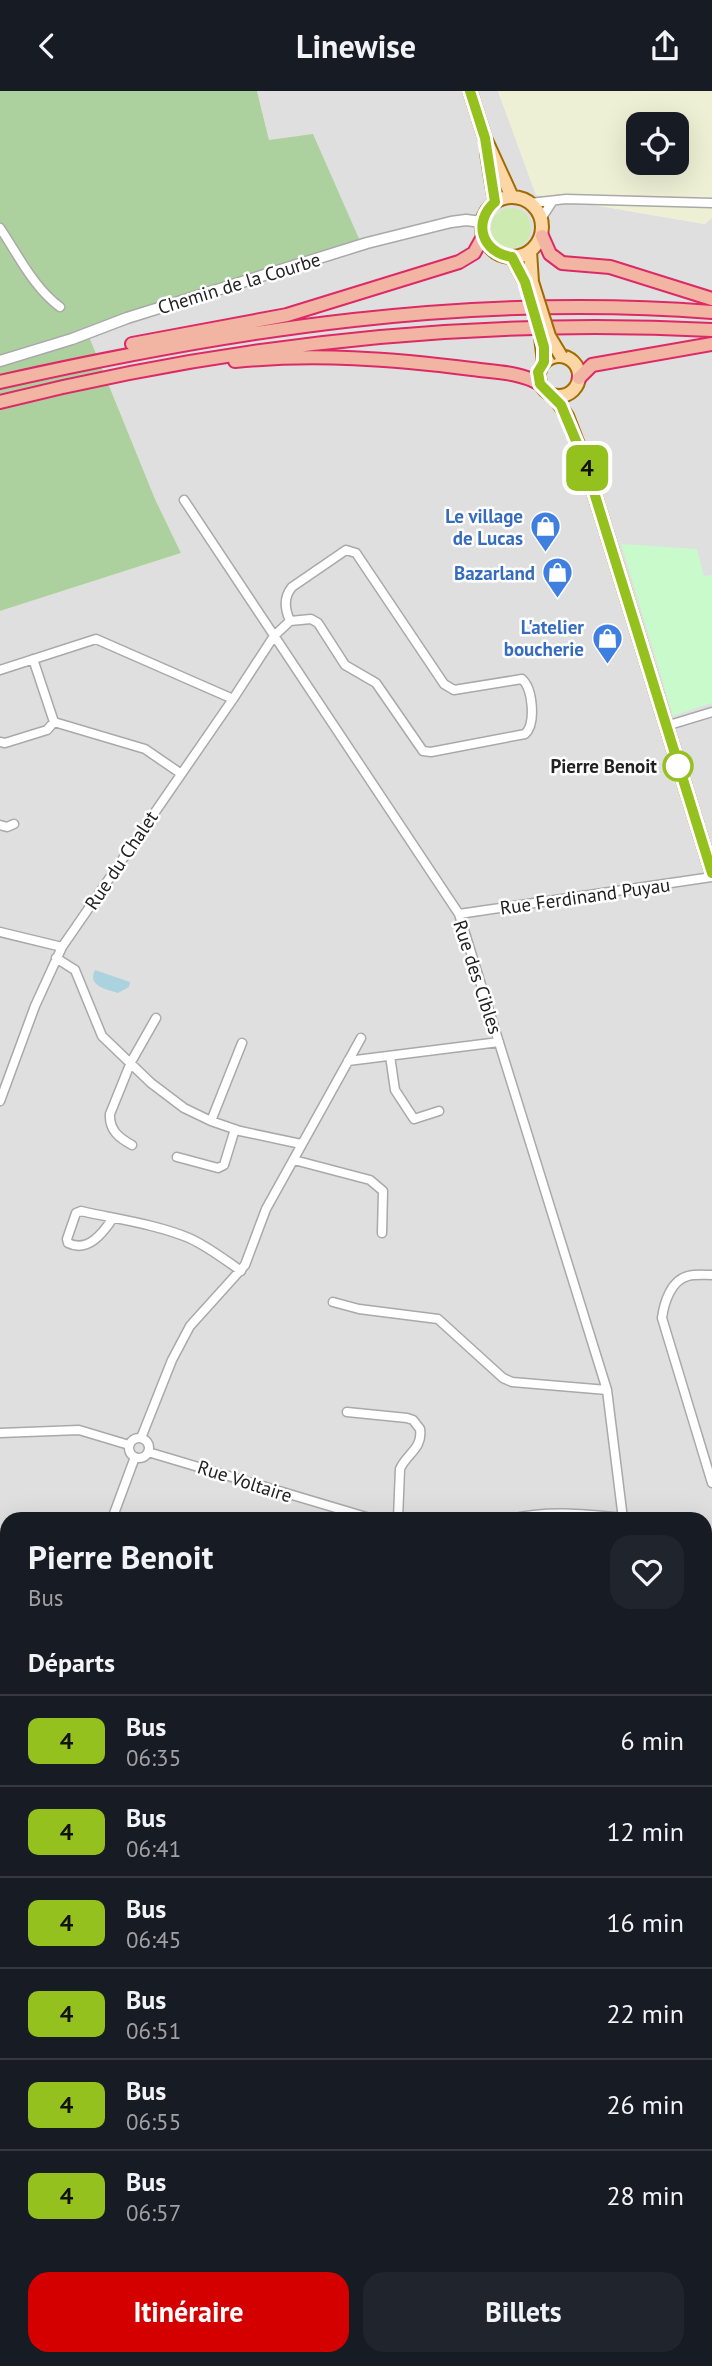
<!DOCTYPE html>
<html lang="fr">
<head>
<meta charset="utf-8">
<style>
	body { margin:0; font-family:"PT Sans",sans-serif; background:#20242c; color:#f1f3f6; height:100vh; display:flex; flex-direction:column; font-size:26px; white-space:nowrap }
	* { box-sizing:border-box; margin:0 }
	p { font-size:23px; color:#9ea1a6 }
	.icon { flex:none; width:38px; height:38px; fill:none; stroke:currentColor; stroke-width:2; stroke-linecap:round; stroke-linejoin:round }
	.map { position:relative; flex:1; overflow:hidden }
	.panel { position:absolute; left:0px; top:1421px; width:712px; height:854px; display:flex; flex-direction:column; background:#171b24; border-radius:21px 21px 0 0; box-shadow:0 7px 28px #0002 }
	.panel>* { flex:none }
	.badge { padding:0 14px; border-radius:10px; font-size:24px; line-height:46px }
	.controls { position:absolute; left:626px; top:21px; display:grid; gap:14px }
	.controls a { display:grid; place-items:center; width:63px; height:63px; border-radius:14px; background:#171b24; box-shadow:0 7px 28px #0002; font-size:35px }
	.map>.badge { position:absolute; translate:-50% -50%; box-shadow:0 0 0 4px #fff }
	h2 { padding:0 28px; font-size:26px; line-height:63px }
	.round { display:grid; place-items:center; flex:none; width:74px; height:74px; border-radius:21px; background:#20242c }
	.headline { display:flex; align-items:center; justify-content:space-between; height:119px; padding:0 28px }
	h1 { font-size:33px; font-weight:700; line-height:52px }
	.primary-button { display:flex; gap:14px; margin-top:auto; padding:14px 28px }
	.primary-button a { flex:1; height:80px; border-radius:21px; background:#d40000; color:#fff; font-size:28px; font-weight:700; line-height:80px; text-align:center }
	.primary-button a+a { background:#20242c; color:#f1f3f6 }
	ul { padding:0; list-style:none }
	li { display:flex; align-items:center; gap:21px; height:91px; padding:0 28px; border-top:2px solid #363941 }
	li div { flex:1 }
	li b { display:block; font-size:26px }
	li em { font-style:normal }
	li .badge { min-width:77px; font-weight:700; text-align:center }
	header { display:flex; justify-content:space-between; align-items:center; height:91px; padding:0 28px; background:#171b24; font-size:32px; font-weight:700 }
	.map>svg:first-child { display:block }
	.residential { fill:#e0dfdf; fill-rule:evenodd }
	.farmland { fill:#eef0d5; fill-rule:evenodd }
	.grass { fill:#cdebb0 }
	.forest { fill:#add19e }
	.park { fill:#c8facc }
	.water { fill:#aad3df }
	.lines { fill:none; stroke-linecap:round; stroke-linejoin:round }
	.minor-casing { stroke:#a9a9a9; stroke-width:11 }
	.tertiary-casing { stroke:#a9a9a9; stroke-width:13 }
	.primary-casing { stroke:#a06b00; stroke-width:16 }
	.trunk-casing { stroke:#dc2a67; stroke-width:16 }
	.minor { stroke:#fff; stroke-width:8 }
	.tertiary { stroke:#fff; stroke-width:10 }
	.primary { stroke:#fcd6a4; stroke-width:12 }
	.trunk { stroke:#f2b4a3; stroke-width:12 }
	.primary-bridge-casing { stroke:#a06b00; stroke-width:16; stroke-linecap:butt }
	.primary-bridge { stroke:#fcd6a4; stroke-width:12 }
	.line-casing { stroke:#fff; stroke-width:16 }
	.line { stroke:#95c11f; stroke-width:10 }
	.stop-dot { fill:#fff; stroke:#95c11f; stroke-width:3.5 }
	.labels { text-anchor:middle; stroke-width:5; stroke-linejoin:round; paint-order:stroke }
	.street-label { font-size:19px; fill:#222; stroke:#fff }
	.shop-label { font-size:19px; font-weight:bold; fill:#366cbe; stroke:#fff; text-anchor:end }
	.stop-label { font-size:19px; font-weight:bold; fill:#222; stroke:#fff; text-anchor:end }
</style>
</head>
<body>
<header><svg class="icon" aria-label="back" viewBox="0 0 24 24"><path d="M15 5l-7 7 7 7"/></svg>Linewise<svg class="icon" aria-label="share" viewBox="0 0 24 24"><path d="M12 15V3M7 8l5-5 5 5M5 13v7h14v-7"/></svg></header>
<div class="map">
<svg width="712" height="2275" viewBox="0 0 712 2275">
	<rect width="100%" height="100%" fill="#f2efe9"/>
	<path class="residential" d="M257 0H498L536 104 704 133 712 127V2275H0V520L181 462 155 408 88 243 269 49ZM7 1428H705V2268H7Z"/>
	<path class="farmland" d="M498 0H712V127L705 133 536 104ZM639 33H677V72H639Z"/>
	<path class="grass" d="M491 137a20 20 0 1 1 40 0a20 20 0 1 1-40 0Z
		M7 2221V2268H95L92 2275H0V2239Z"/>
	<path class="forest" d="M0 0H257L269 49 313 43 360 150 88 243 155 408 181 462 0 520Z"/>
	<path class="park" d="M621 453 697 458 704 485 712 484V612L673 625Z"/>
	<path class="water" d="M95 879 130 891 129 896 118 902C106 898 87 895 95 879Z"/>
	<g class="lines">
		<defs>
			<path id="minor" d="M530 112 566 108 712 112
				M541 128 552 111
				M0 137C18 164 34 197 60 216
				M184 409 459 823 607 1299 623 1428
				M33 568 54 631 145 658 180 682
				M0 579 96 548 233 608
				M666 635 712 621
				M0 651 5 652 47 639 54 631
				M0 734 7 736 14 733
				M459 823 712 786
				M0 841 62 856
				M56 867 75 879 102 945 151 992 184 1017 211 1030 240 1040 301 1053
				M390 965 395 999 414 1028 439 1020
				M348 970 499 951
				M0 1010 35 915 62 856 233 608 274 545 290 530C285 518 283 507 292 496L346 459 356 462 444 593 454 599 522 588C533 598 536 633 525 643L431 661 423 660 376 592 345 574 318 532 311 528 290 530
				M211 1030 242 952
				M132 1054C119 1047 109 1039 110 1023L131 971 156 927
				M177 1066 218 1077 224 1074 235 1038
				M294 1069 370 1089 383 1100 382 1142
				M113 1127C103 1142 88 1162 68 1152L67 1148 76 1122 81 1120C116 1128 155 1133 189 1147 207 1155 224 1168 241 1180
				M712 1184C704 1184 696 1183 688 1185 671 1189 664 1212 662 1227L712 1392
				M333 1211 359 1218 438 1228 503 1287 512 1291 607 1299
				M347 1321 407 1327 413 1329 420 1338C423 1358 406 1363 400 1378L398 1428
				M0 1342 79 1339 129 1354
				M129 1357a10 10 0 1 1 20 0a10 10 0 1 1-20 0Z
				M141 1347 172 1269 190 1235 245 1174 266 1118 361 947
				M148 1361 373 1428
				M112 1428 135 1366
				M510 1428C548 1419 584 1423 622 1427
				M705 1682 712 1665
				M705 1733 712 1734
				M0 1739 7 1720
				M0 1816 7 1822
				M705 1816 712 1817
				M705 1902 712 1903
				M0 2009 7 2012
				M705 2051 712 2052
				M705 2119 712 2099
				M0 2150 7 2134
				M0 2206 3 2211 0 2225
				M705 2266 712 2267
				M102 2268 118 2275
				M281 2268 284 2275
				M367 2268 371 2275
				M464 2268 468 2275
				M550 2268 557 2275
				M493 2275 507 2268
				M584 2275 614 2268"/>
			<path id="tertiary" d="M0 270 72 248 127 227 367 152 451 131 466 129 482 131
				M705 1525 712 1521
				M705 2193 712 2194
				M254 2275 258 2268"/>
			<path id="primary" d="M470 0 485 47 512 106
				M487 62 495 111
				M482 136a30 30 0 1 1 60 0a30 30 0 1 1-60 0Z
				M530 160 532 191
				M512 166 525 191
				M541 246 544 271
				M539 285a20 20 0 1 1 40 0a20 20 0 1 1-40 0Z
				M554 305 567 325 584 369 712 782"/>
			<path id="trunk" d="M542 145 550 163 562 172 610 176 712 208
				M132 253 287 224 459 171 474 162 483 146
				M235 270C315 262 393 268 472 278 493 281 521 281 540 293
				M579 287 592 274 712 253
				M0 291C235 238 471 202 712 221
				M0 311C235 252 470 227 712 239"/>
		</defs>
		<use href="#minor" class="minor-casing"/>
		<use href="#tertiary" class="tertiary-casing"/>
		<use href="#primary" class="primary-casing"/>
		<use href="#trunk" class="trunk-casing"/>
		<use href="#minor" class="minor"/>
		<use href="#tertiary" class="tertiary"/>
		<use href="#primary" class="primary"/>
		<use href="#trunk" class="trunk"/>
		<defs>
			<path id="primary-bridge" d="M532 191 549 245 561 265"/>
		</defs>
		<use href="#primary-bridge" class="primary-bridge-casing"/>
		<use href="#primary-bridge" class="primary-bridge"/>
	</g>
	<g class="lines">
		<defs>
			<path id="line" d="M470 0 485 47 495 111C472 131 482 162 512 166L525 191 544 256V271L538 281 540 293 561 314 584 369 712 782"/>
		</defs>
		<use href="#line" class="line-casing"/>
		<use href="#line" class="line"/>
	</g>
	<defs>
		<symbol id="shop-pin" viewBox="-11 -11 22 30"><path d="M0 17L-7.5 6A9.5 9.5 0 1 1 7.5 6Z" fill="#3f7fe0" stroke="#fff"/><path d="M-5-2.5h2.3a2.7 3.5 0 0 1 5.4 0H5L5.5 6h-11ZM-1.5-2.5h3a1.5 2.3 0 0 0-3 0Z" fill="#fff"/></symbol>
	</defs>
	<g fill-rule="evenodd">
		<use href="#shop-pin" x="528" y="418" width="35" height="47"/>
		<use href="#shop-pin" x="540" y="464" width="35" height="47"/>
		<use href="#shop-pin" x="590" y="530" width="35" height="47"/>
	</g>
	<circle class="stop-dot" cx="678" cy="675" r="14"/>
	<g class="labels">
		<g class="street-label">
			<text transform="translate(239 192) rotate(-17)" y="7">Chemin de la Courbe</text>
			<text transform="translate(121 769) rotate(-56)" y="7">Rue du Chalet</text>
			<text transform="translate(585 805) rotate(-8)" y="7">Rue Ferdinand Puyau</text>
			<text transform="translate(478 886) rotate(72)" y="7">Rue des Cibles</text>
			<text transform="translate(245 1390) rotate(18)" y="7">Rue Voltaire</text>
		</g>
		<g class="shop-label">
			<text x="523" y="432">Le village<tspan x="523" dy="22">de Lucas</tspan></text>
			<text x="535" y="489">Bazarland</text>
			<text x="584" y="543">L'atelier<tspan x="584" dy="22">boucherie</tspan></text>
		</g>
		<g class="stop-label">
			<text x="657" y="682">Pierre Benoit</text>
		</g>
	</g>
</svg>
<div class="controls">
<a><svg class="icon" aria-label="locate" viewBox="0 0 24 24"><circle cx="12" cy="12" r="6"/><path d="M12 2v4M12 18v4M2 12h4M18 12h4"/></svg></a>
</div>
<b class="badge" style="left:587px;top:377px;background:#95c11f;color:#111">4</b>
<section class="panel">
<div class="headline"><div><h1>Pierre Benoit</h1><p>Bus</p></div><a class="round"><svg class="icon" aria-label="heart" viewBox="0 0 24 24"><path d="M12 20l-8-8c-3-5 5-10 8-4 3-6 11-1 8 4z"/></svg></a></div>
<h2>Départs</h2>
<ul>
<li><span class="badge" style="background:#95c11f;color:#111">4</span><div><b>Bus</b><p>06:35</p></div><em>6 min</em></li>
<li><span class="badge" style="background:#95c11f;color:#111">4</span><div><b>Bus</b><p>06:41</p></div><em>12 min</em></li>
<li><span class="badge" style="background:#95c11f;color:#111">4</span><div><b>Bus</b><p>06:45</p></div><em>16 min</em></li>
<li><span class="badge" style="background:#95c11f;color:#111">4</span><div><b>Bus</b><p>06:51</p></div><em>22 min</em></li>
<li><span class="badge" style="background:#95c11f;color:#111">4</span><div><b>Bus</b><p>06:55</p></div><em>26 min</em></li>
<li><span class="badge" style="background:#95c11f;color:#111">4</span><div><b>Bus</b><p>06:57</p></div><em>28 min</em></li>
</ul>
<div class="primary-button"><a>Itinéraire</a><a>Billets</a></div>
</section>
</div>
</body>
</html>
